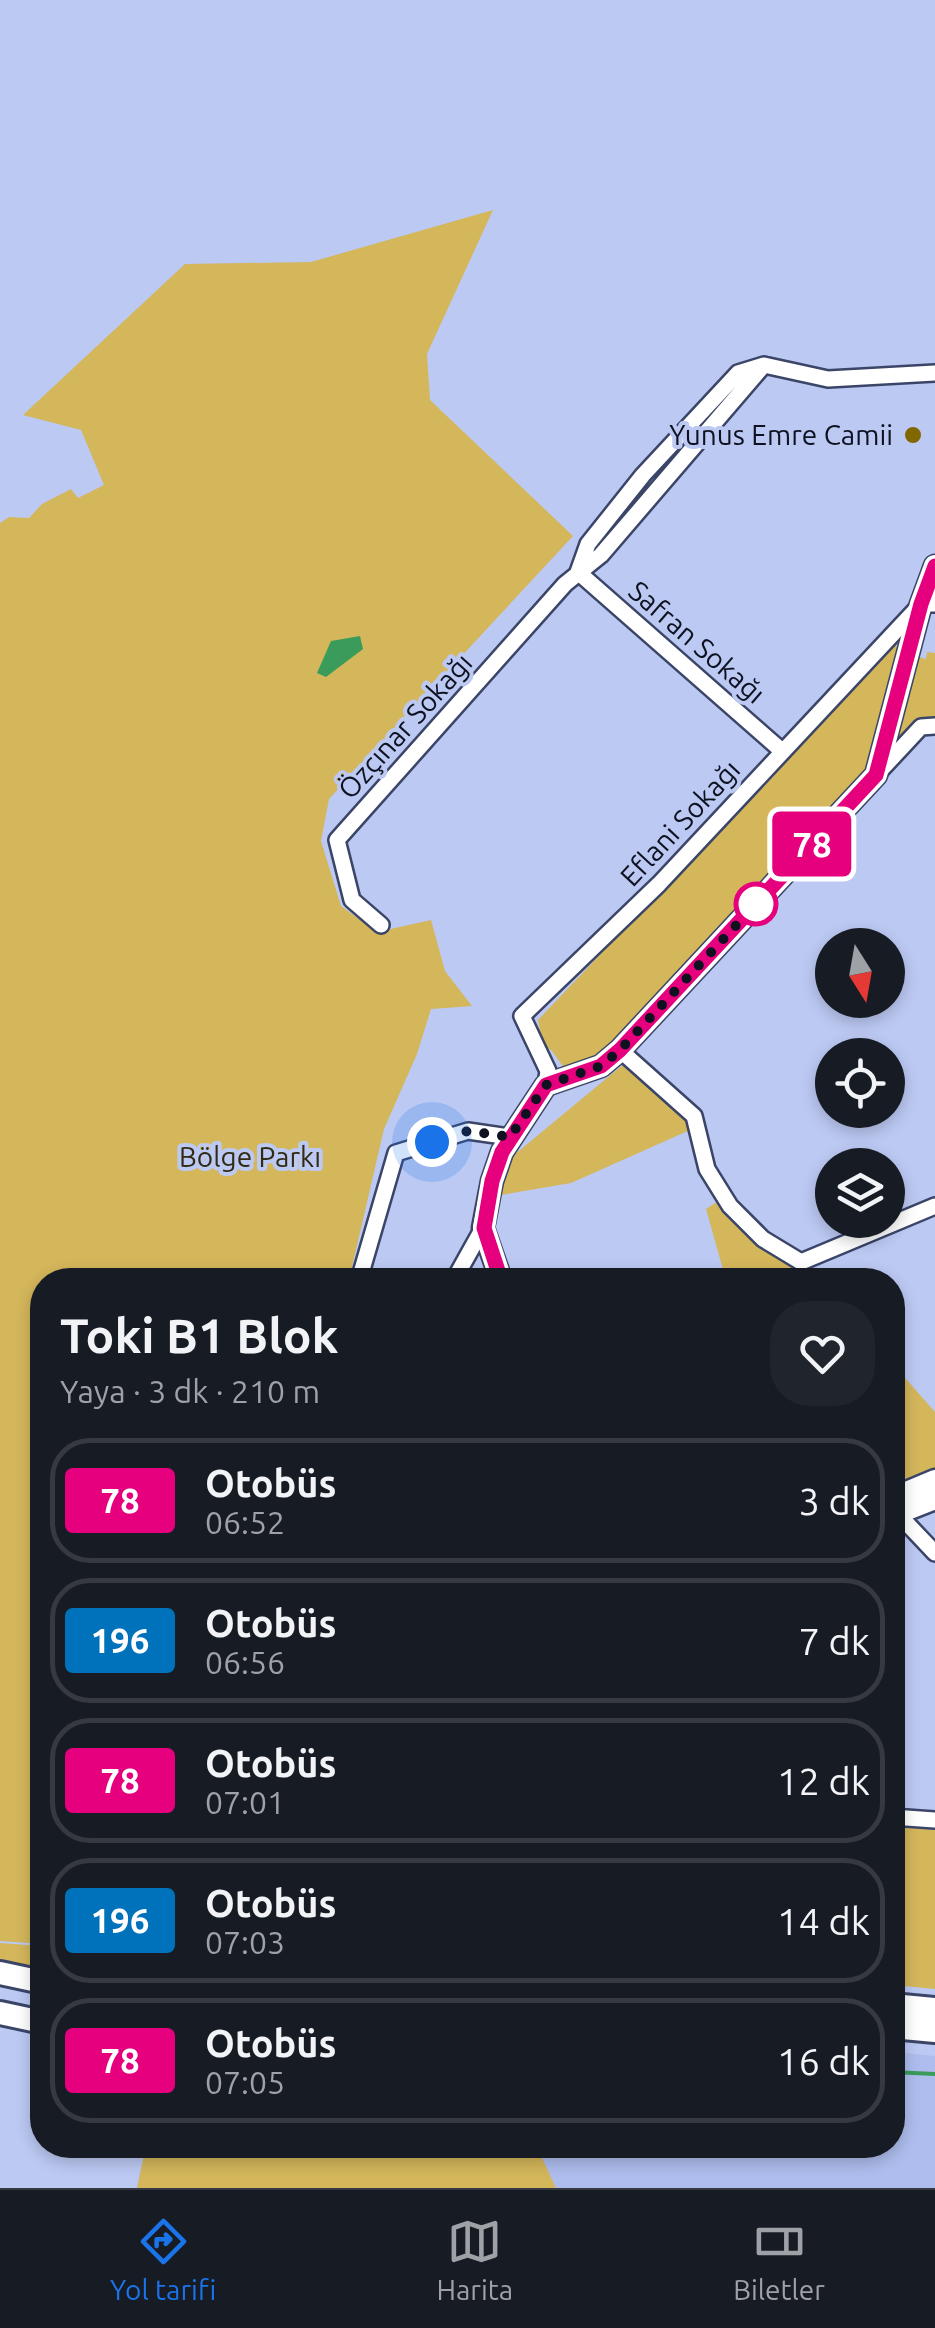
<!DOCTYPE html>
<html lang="tr">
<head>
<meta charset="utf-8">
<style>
	body { margin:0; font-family:Ubuntu,sans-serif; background:#20242c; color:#f1f3f6; height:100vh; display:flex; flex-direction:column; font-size:38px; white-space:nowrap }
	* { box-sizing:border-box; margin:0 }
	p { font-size:32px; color:#9ea1a6 }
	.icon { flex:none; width:55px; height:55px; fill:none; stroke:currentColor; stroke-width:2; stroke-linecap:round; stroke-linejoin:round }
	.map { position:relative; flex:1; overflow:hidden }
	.drawer { position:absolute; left:30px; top:1268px; width:875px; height:890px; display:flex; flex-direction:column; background:#171b24; border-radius:40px; box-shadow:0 5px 15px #0003 }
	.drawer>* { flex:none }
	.badge { padding:0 20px; border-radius:8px; font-size:35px; line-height:65px }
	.needle { width:65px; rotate:169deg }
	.tools { position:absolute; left:815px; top:928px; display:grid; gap:20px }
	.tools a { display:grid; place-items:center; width:90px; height:90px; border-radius:50%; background:#171b24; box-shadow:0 5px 15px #0003; font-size:50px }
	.you { position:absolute; width:50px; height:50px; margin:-25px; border:8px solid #fff; border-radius:50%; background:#1a73e8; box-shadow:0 0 0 15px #1a73e833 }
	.map>.badge { position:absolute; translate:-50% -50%; box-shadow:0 0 0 5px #fff }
	.round { display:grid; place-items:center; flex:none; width:105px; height:105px; border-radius:40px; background:#20242c }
	.summary { display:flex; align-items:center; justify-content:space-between; height:170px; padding:0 30px }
	h1 { font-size:48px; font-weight:600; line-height:75px }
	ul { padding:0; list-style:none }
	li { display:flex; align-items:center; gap:30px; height:125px; margin:0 20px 15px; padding:0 10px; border:5px solid #363941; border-radius:40px }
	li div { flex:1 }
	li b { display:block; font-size:38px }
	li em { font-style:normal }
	li .badge { min-width:110px; font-weight:700; text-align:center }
	.dock { display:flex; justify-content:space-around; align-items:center; height:140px; border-top:2px solid #363941; background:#171b24; font-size:28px; color:#9ea1a6 }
	.dock a { display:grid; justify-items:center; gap:5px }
	.dock .active { color:#1a73e8 }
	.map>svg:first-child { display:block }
	.built { fill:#aebded }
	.green { fill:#d4b65b }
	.water { fill:#3a9b5b }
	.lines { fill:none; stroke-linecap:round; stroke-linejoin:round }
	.stream { stroke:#3a9b5b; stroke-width:4 }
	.minor-casing { stroke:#3b4568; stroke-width:20 }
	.tertiary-casing { stroke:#3b4568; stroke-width:25 }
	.secondary-casing { stroke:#3b4568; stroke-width:28 }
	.minor { stroke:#fff; stroke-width:15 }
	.tertiary { stroke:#fff; stroke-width:20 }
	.secondary { stroke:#fff; stroke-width:22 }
	.line-casing { stroke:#fff; stroke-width:22 }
	.line { stroke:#e6007e; stroke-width:15 }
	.walk { stroke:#0e1220; stroke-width:10; stroke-dasharray:0 18 }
	.poi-dot { fill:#816700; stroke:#bcc9f3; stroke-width:4 }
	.stop-dot { fill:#fff; stroke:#e6007e; stroke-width:5 }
	.labels { text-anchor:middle; stroke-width:8; stroke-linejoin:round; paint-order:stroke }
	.poi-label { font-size:28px; fill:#0e1220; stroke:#bcc9f3; text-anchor:end }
	.street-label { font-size:28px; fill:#0e1220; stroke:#bcc9f3 }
	.park-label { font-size:28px; fill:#322a13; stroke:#bcc9f3 }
</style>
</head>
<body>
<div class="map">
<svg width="935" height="2188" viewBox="0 0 935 2188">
	<rect width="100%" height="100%" fill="#bcc9f3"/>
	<path class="built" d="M893 2052 935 2056V2188H137L146 2145H892Z"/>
	<path class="green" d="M493 210 427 354 430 400 573 536 329 799 321 841 341 906 377 932 431 920 445 971 472 1006 431 1009 417 1054 384 1129 349 1280H42V1944L0 1941V523L9 517 29 518 42 504 71 489 78 498 104 485 81 430 23 415 185 264 311 262Z
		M895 644 899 650 865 775 609 1050 564 1068 552 1051 538 1040 541 1036 538 1020Z
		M927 652 935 653V720L918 723 896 740 892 738 913 655 926 659Z
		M625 1063 688 1118 690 1130 571 1183 501 1195 508 1160Z
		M718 1201C734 1234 771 1251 801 1268L810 1265 820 1280H726L706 1209Z
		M892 1363 935 1412V1469L907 1481 893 1448Z
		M892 1826 935 1830V1989L893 1985Z
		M0 1943 42 1946V1970L0 1959Z
		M146 2145H536L556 2188H137Z"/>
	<path class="water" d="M360 636 363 649 326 677 317 673 331 641Z"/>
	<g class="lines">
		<path class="stream" d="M892 2072 935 2074"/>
		<defs>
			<path id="minor" d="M764 365 828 379 935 373
				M578 572 588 544 643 475 738 373 764 365
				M578 572 782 751
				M879 772 921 727 935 726
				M381 925 352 900 337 840 565 584 601 555 764 365
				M620 1050 694 1116 707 1169 730 1206 763 1239 801 1262 935 1206
				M546 1085 548 1071 522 1016 659 884 921 604H935
				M359 1280 396 1153 468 1131 510 1137
				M454 1280 483 1228
				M898 1514 935 1553
				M892 1817 935 1820"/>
			<path id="tertiary" d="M501 1280 483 1228 492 1181 502 1152 546 1085 601 1066 620 1050 876 775 921 604 935 566
				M892 1498 935 1480
				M892 1516 935 1499"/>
			<path id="secondary" d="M0 1973 42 1982
				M892 2005 935 2009
				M0 2013 42 2022
				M892 2027 935 2031"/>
		</defs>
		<use href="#minor" class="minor-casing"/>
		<use href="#tertiary" class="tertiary-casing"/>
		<use href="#secondary" class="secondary-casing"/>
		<use href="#minor" class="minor"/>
		<use href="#tertiary" class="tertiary"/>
		<use href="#secondary" class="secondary"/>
	</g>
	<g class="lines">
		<defs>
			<path id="line" d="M501 1280 484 1228 492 1181 502 1152 546 1085 601 1066 620 1050 876 775 921 604 935 566"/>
		</defs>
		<use href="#line" class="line-casing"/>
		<use href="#line" class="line"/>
		<path class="walk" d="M432 1142 468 1131 510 1137 546 1085 601 1066 620 1050 756 904"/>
	</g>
	<circle class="poi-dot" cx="913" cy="435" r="10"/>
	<circle class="stop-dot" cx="756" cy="904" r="20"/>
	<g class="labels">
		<g class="poi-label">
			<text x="893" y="445">Yunus Emre Camii</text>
		</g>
		<g class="street-label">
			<text transform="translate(697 642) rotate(41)" y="10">Safran Sokağı</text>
			<text transform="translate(405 726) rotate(-48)" y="10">Özçınar Sokağı</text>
			<text transform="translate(680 823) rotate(-47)" y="10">Eflani Sokağı</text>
		</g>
		<g class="park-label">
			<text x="250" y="1167">Bölge Parkı</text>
		</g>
	</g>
</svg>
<div class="tools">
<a><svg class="needle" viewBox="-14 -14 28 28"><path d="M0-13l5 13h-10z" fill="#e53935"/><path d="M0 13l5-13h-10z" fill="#9ea1a6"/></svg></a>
<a><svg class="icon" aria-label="locate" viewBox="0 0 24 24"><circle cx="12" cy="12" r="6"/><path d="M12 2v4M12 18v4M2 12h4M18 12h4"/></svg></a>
<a><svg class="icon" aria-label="layers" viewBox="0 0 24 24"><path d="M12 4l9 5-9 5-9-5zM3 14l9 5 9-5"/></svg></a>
</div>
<div class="you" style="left:432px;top:1142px"></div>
<b class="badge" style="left:812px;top:844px;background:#e6007e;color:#fff">78</b>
<section class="drawer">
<div class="summary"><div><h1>Toki B1 Blok</h1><p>Yaya · 3 dk · 210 m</p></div><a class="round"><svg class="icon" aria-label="heart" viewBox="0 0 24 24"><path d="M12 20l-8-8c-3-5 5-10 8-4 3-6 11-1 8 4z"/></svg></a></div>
<ul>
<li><span class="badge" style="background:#e6007e;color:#fff">78</span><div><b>Otobüs</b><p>06:52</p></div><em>3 dk</em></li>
<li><span class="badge" style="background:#0072bc;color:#fff">196</span><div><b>Otobüs</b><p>06:56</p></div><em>7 dk</em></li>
<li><span class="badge" style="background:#e6007e;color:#fff">78</span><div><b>Otobüs</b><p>07:01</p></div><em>12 dk</em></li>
<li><span class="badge" style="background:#0072bc;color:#fff">196</span><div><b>Otobüs</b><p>07:03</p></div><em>14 dk</em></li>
<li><span class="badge" style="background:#e6007e;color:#fff">78</span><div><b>Otobüs</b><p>07:05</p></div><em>16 dk</em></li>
</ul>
</section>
</div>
<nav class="dock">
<a class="active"><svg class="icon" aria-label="directions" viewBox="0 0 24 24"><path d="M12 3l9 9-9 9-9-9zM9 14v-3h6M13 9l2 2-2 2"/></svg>Yol tarifi</a>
<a><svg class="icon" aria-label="map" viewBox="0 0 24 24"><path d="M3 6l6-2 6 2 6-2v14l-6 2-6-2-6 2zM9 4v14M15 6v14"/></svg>Harita</a>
<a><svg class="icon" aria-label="tickets" viewBox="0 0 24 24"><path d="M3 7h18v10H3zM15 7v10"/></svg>Biletler</a>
</nav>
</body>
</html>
